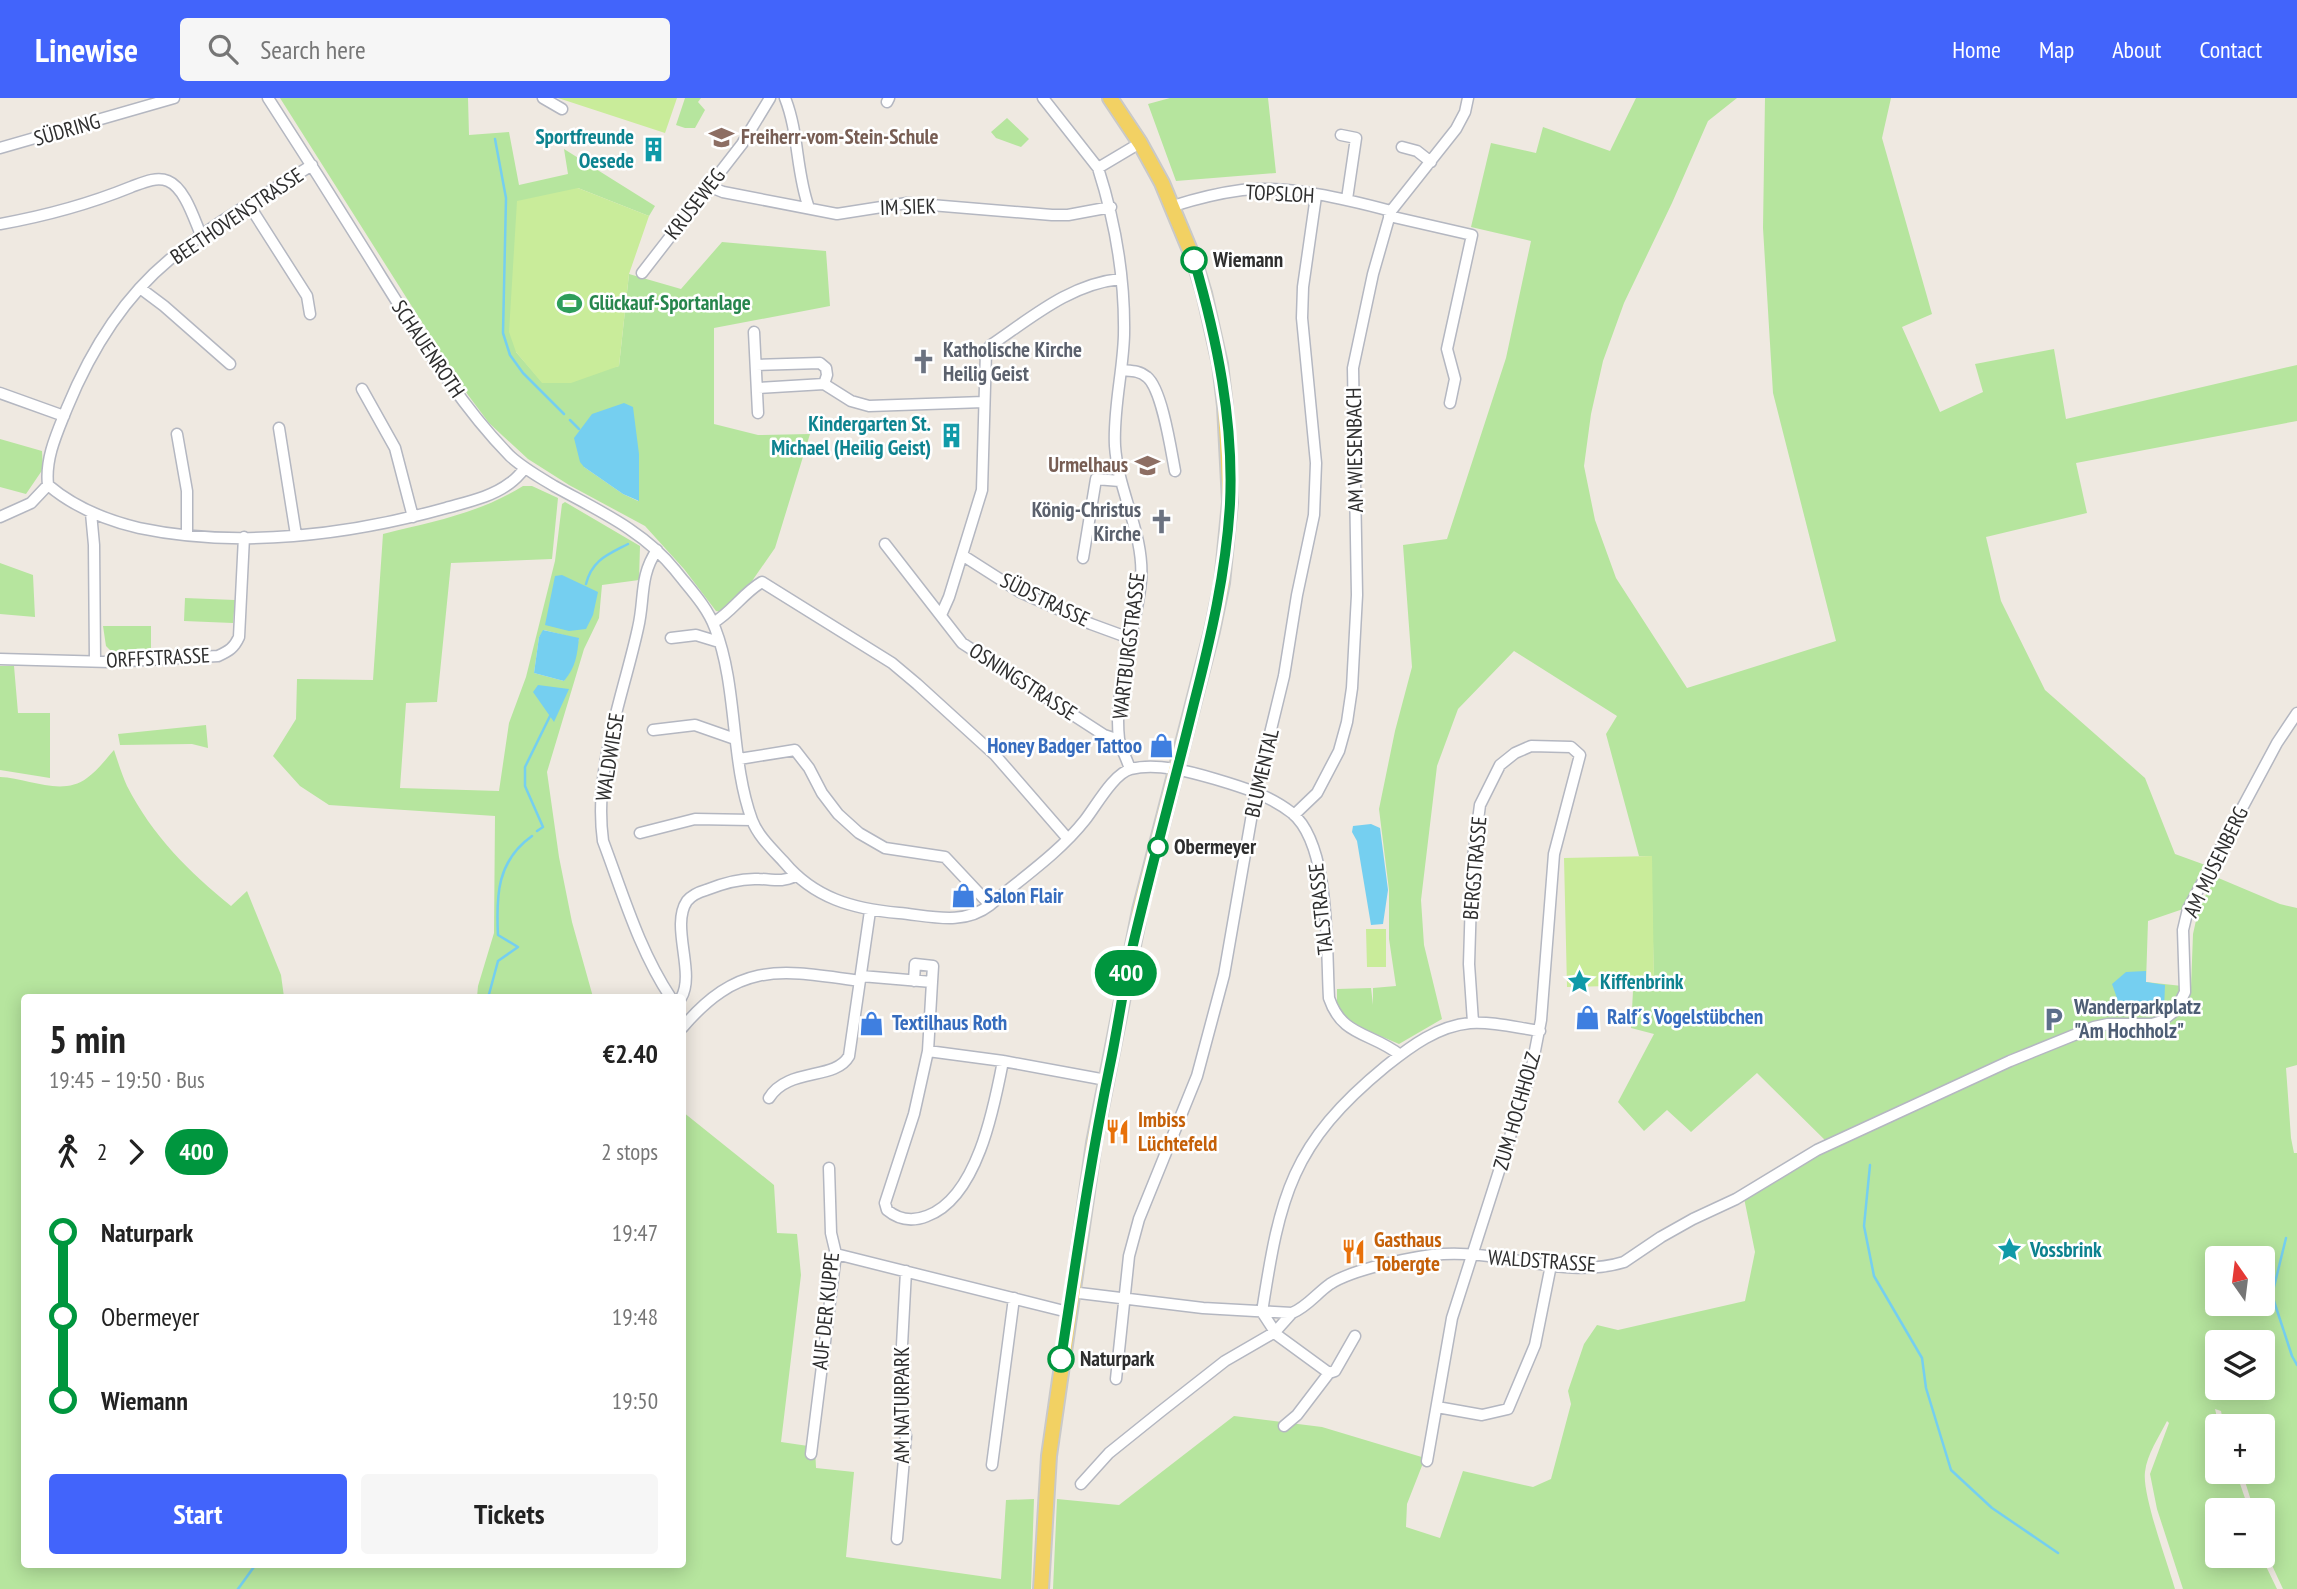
<!DOCTYPE html>
<html lang="en">
<head>
<meta charset="utf-8">
<style>
	body { margin:0; font-family:"PT Sans Narrow",sans-serif; background:#f6f6f6; color:#222; height:100vh; display:flex; flex-direction:column; font-size:26px; white-space:nowrap }
	* { box-sizing:border-box; margin:0 }
	p { font-size:23px; color:#767676 }
	.icon { flex:none; width:38px; height:38px; fill:none; stroke:currentColor; stroke-width:2; stroke-linecap:round; stroke-linejoin:round }
	.map { position:relative; flex:1; overflow:hidden }
	.sheet { position:absolute; left:21px; top:896px; width:665px; height:574px; display:flex; flex-direction:column; background:#fff; border-radius:7px; box-shadow:0 4px 18px #0003 }
	.sheet>* { flex:none }
	.badge { padding:0 14px; border-radius:23px; font-size:24px; line-height:46px }
	.needle { width:46px; rotate:346deg }
	.controls { position:absolute; left:2205px; top:1148px; display:grid; gap:14px }
	.controls a { display:grid; place-items:center; width:70px; height:70px; border-radius:7px; background:#fff; box-shadow:0 4px 18px #0003; font-size:35px }
	.map>.badge { position:absolute; translate:-50% -50%; box-shadow:0 0 0 4px #fff }
	.legs { display:flex; align-items:center; gap:10px; height:77px; padding:0 28px; font-size:23px }
	.legs p { margin-inline-start:auto }
	.summary { display:flex; align-items:center; justify-content:space-between; height:119px; padding:0 28px }
	h1 { font-size:38px; font-weight:800; line-height:52px }
	.cta { display:flex; gap:14px; margin-top:auto; padding:14px 28px }
	.cta a { flex:1; height:80px; border-radius:7px; background:#4264fb; color:#fff; font-size:28px; font-weight:800; line-height:80px; text-align:center }
	.cta a+a { background:#f6f6f6; color:#222 }
	ul { padding:0 28px; list-style:none }
	li { display:flex; align-items:center; gap:24px; height:84px; font-size:26px }
	li i { display:grid; place-items:center; width:10px; height:100%; margin:0 9px; background:currentColor }
	li i::after { content:''; width:18px; height:18px; margin:-9px; border:5px solid; border-radius:50%; background:#fff }
	li p { margin-inline-start:auto }
	li:first-child i { background:linear-gradient(#0000 50%,currentColor 0) }
	li:last-child i { background:linear-gradient(currentColor 50%,#0000 0) }
	header { display:flex; align-items:center; gap:42px; box-sizing:border-box; height:98px; padding:0 35px; background:#4264fb; color:#fff }
	header strong { font-size:33px }
	nav { display:flex; gap:38px; margin-inline-start:auto; font-size:24px }
	.search { width:490px; height:63px; background:#f6f6f6; display:flex; align-items:center; gap:18px; box-sizing:border-box; padding:0 24px; border-radius:7px; color:#767676; font-size:26px }
	.map>svg:first-child { display:block }
	.green { fill:#b6e59e; fill-rule:evenodd }
	.pitch { fill:#c9ec9a }
	.water { fill:#75cff0 }
	.lines { fill:none; stroke-linecap:round; stroke-linejoin:round }
	.stream { stroke:#75cff0; stroke-width:2.5 }
	.street-casing { stroke:#b4b7c1; stroke-width:13 }
	.primary-casing { stroke:#c9c9c9; stroke-width:18 }
	.street { stroke:#fff; stroke-width:10 }
	.primary { stroke:#f2d163; stroke-width:14 }
	.line-1-casing { stroke:#fff; stroke-width:16 }
	.line-1 { stroke:#00963e; stroke-width:10 }
	.stop-1-dot { fill:#fff; stroke:#00963e; stroke-width:3.5 }
	.labels { text-anchor:middle; stroke-width:5; stroke-linejoin:round; paint-order:stroke }
	.street-label { font-size:21px; fill:#2e2e2e; stroke:#fff }
	.culture-label { font-size:21px; font-weight:bold; fill:#0d838f; stroke:#fff; text-anchor:end }
	.education-label { font-size:21px; font-weight:bold; fill:#785e54; stroke:#fff; text-anchor:start }
	.stop-label { font-size:21px; font-weight:bold; fill:#2e2e2e; stroke:#fff; text-anchor:start }
	.leisure-label { font-size:21px; font-weight:bold; fill:#27864d; stroke:#fff; text-anchor:start }
	.worship-label { font-size:21px; font-weight:bold; fill:#5b616d; stroke:#fff; text-anchor:start }
	.shop-label { font-size:21px; font-weight:bold; fill:#366cbe; stroke:#fff; text-anchor:start }
	.service-label { font-size:21px; font-weight:bold; fill:#4e5e75; stroke:#fff; text-anchor:start }
	.food-label { font-size:21px; font-weight:bold; fill:#c56008; stroke:#fff; text-anchor:start }
</style>
</head>
<body>
<header>
<strong>Linewise</strong>
<div class="search"><svg class="icon" aria-label="search" viewBox="0 0 24 24"><circle cx="10" cy="10" r="6"/><path d="M15 15l6 6"/></svg>Search here</div>
<nav><a>Home</a><a>Map</a><a>About</a><a>Contact</a></nav>
</header>
<div class="map">
<svg width="2297" height="1491" viewBox="0 0 2297 1491">
	<rect width="100%" height="100%" fill="#efe9e1"/>
	<path class="green" d="M280 0H468L469 37 509 34 519 87 568 76 564 51 655 108 649 118 578 90 516 254 543 285 619 268 629 176 681 191 722 144 826 153 830 208 714 230V326L758 337 810 336 775 450 752 483 722 514 716 513 684 471 645 428 569 387 528 361 489 325 468 297ZM639 356 638 403 623 396 584 369Z
		M685 0H701L698 4 705 12 695 30H685L676 27Z
		M1170 0H1268L1276 75 1176 83 1148 6Z
		M1636 0H1737L1708 23 1672 105 1624 205 1603 263 1591 316 1584 368 1595 422 1616 480 1687 590 1836 543 1773 295 1763 130 1765 0H1891L1882 40 1932 216 1902 229 1940 314 1983 294 1975 266 2054 251 2066 321 2297 267V323L2076 365 2087 415 1986 439 2001 503 2045 592 2145 680 2175 756 2208 768 2186 810 2148 823 2146 884 2191 889 2193 836 2199 809 2216 779 2280 806 2297 810V967L2286 970 2291 1040 2294 1055H2297V1491H2283L2263 1448V1412H2254L2242 1374H2263V1328H2224L2221 1313 2215 1311 2219 1328 2217 1374H2236L2249 1412H2217V1458H2261L2277 1491H2183L2157 1411 2150 1376 2169 1325 2167 1323C2159 1339 2147 1356 2145 1374 2142 1397 2168 1466 2175 1491H1053L1057 1401 1119 1407 1234 1318 1322 1329 1425 1360 1407 1406 1406 1429 1440 1440 1463 1373 1533 1389 1551 1381 1571 1306 1568 1293 1584 1246 1597 1227 1618 1232 1745 1203 1755 1154 1744 1100 1832 1049 1757 975 1691 1034 1667 1012 1644 1033 1618 1004 1654 936 1631 930 1633 893 1654 887 1651 758H1639L1606 636 1617 618 1514 553 1458 611 1437 668 1421 802 1424 847 1442 921 1399 946 1350 925 1337 908V891L1371 890 1373 907V890L1396 888 1389 841V792L1379 711 1395 633 1412 569 1403 447 1447 441 1506 260 1531 143 1471 129 1491 45 1536 55 1543 29 1610 53ZM2217 1160H2263V1206H2217ZM2217 1244H2263V1290H2217Z
		M1007 20 1029 41 1021 49 996 40 991 34Z
		M0 341 42 353 43 371 26 396 0 389Z
		M523 388H532L558 400 552 461 451 465 437 604 406 605 400 690 499 693 509 625 526 579 555 463 562 406 565 404 640 448 639 482 602 487 599 520 584 551 547 674 559 759 572 824 593 899H477L478 888 494 835 495 718 329 707 300 688 273 658 296 621 297 581 373 582 383 436C435 423 477 416 523 388ZM544 532 579 541 564 583 534 575 539 539Z
		M0 465 33 477 35 519 0 516Z
		M185 500 235 502 233 525 184 523Z
		M103 528H151V556L115 557 106 548Z
		M0 568H14L18 615H50V680L0 672Z
		M206 627 208 650 192 646 120 647 118 636Z
		M114 652C118 664 122 677 127 688 152 737 189 774 231 808L247 793 281 877 284 899 24 900V1466H682L683 1014 774 1087 777 1135 797 1136 801 1177 781 1344 815 1349 816 1370 854 1374 846 1459 1001 1481 1006 1402 1034 1401 1031 1491H0V679C28 680 62 699 87 680 97 673 106 661 114 652Z"/>
	<path class="pitch" d="M558 0H677L665 35Z
		M578 90 649 118 629 176 619 268 571 285H542L516 254 509 234 517 103Z
		M1652 758 1654 887 1567 889 1564 760Z
		M1366 831H1386V869H1367Z"/>
	<path class="water" d="M624 305 633 309 639 356V403L623 396 584 369 580 364 574 340 592 316Z
		M562 477 598 494 593 517 586 531 569 533 545 527 555 478Z
		M543 532 579 540C577 557 576 569 564 583L534 575 539 539Z
		M538 587 569 591 554 624 533 594Z
		M1371 726 1380 730 1388 792 1383 826 1371 827 1357 743 1352 734 1353 728Z
		M2146 873V884L2165 887 2164 912 2146 916 2118 903 2112 886 2126 874Z"/>
	<g class="lines">
		<path class="stream" d="M495 41 506 100 503 235 510 257 523 275 564 316
			M570 322 579 331
			M586 486C592 462 607 457 628 446
			M537 733 543 729 525 688V669L550 618
			M488 900 498 863 518 849 498 837C496 797 497 763 532 738
			M1870 1067 1864 1128 1874 1178 1922 1260 1926 1290 1951 1372 1992 1410 2058 1455
			M2286 1140 2272 1197 2292 1258 2297 1267
			M238 1491 256 1466"/>
		<defs>
			<path id="street" d="M268 0C307 60 345 120 382 180 421 242 459 306 510 358 523 370 539 379 554 388 597 412 643 432 675 472 689 490 707 508 715 530 738 589 730 662 752 722 758 738 772 751 784 764 814 800 853 811 899 815 931 818 963 828 990 807 1022 780 1059 755 1085 722 1096 708 1114 675 1131 671 1156 664 1191 674 1215 681 1242 689 1269 697 1292 715 1331 747 1326 853 1329 900 1342 939 1371 934 1400 957
				M543 0 562 11
				M785 0C799 35 796 75 809 110
				M1043 0 1098 70 1140 45
				M887 4 889 0
				M1341 37 1356 40 1347 101
				M1402 49 1417 53 1431 64
				M0 50 174 0
				M312 67C264 98 213 125 169 162 122 201 90 254 67 310 57 335 45 360 48 387 74 409 105 422 139 430 238 451 349 437 446 410 467 404 492 399 510 385 516 381 521 375 525 370
				M1098 70C1115 123 1125 180 1124 237 1123 274 1113 311 1115 348 1118 394 1145 437 1141 483 1136 535 1113 588 1119 641 1121 651 1127 661 1130 671
				M708 88 723 94 837 116 907 105 1052 117H1068L1111 109
				M249 107 307 198 310 216
				M1173 108C1195 101 1219 95 1242 92 1288 87 1346 101 1391 113
				M1389 118 1472 137 1447 251 1455 281 1450 305
				M0 126C45 118 89 106 131 89 142 85 156 78 168 83 185 90 194 121 201 137
				M642 175 742 46 770 0
				M140 190 164 208 230 266
				M754 234 758 315
				M756 267 820 265 826 270 827 277 824 286
				M1121 272C1130 273 1139 272 1147 279 1162 291 1171 352 1175 373
				M758 290 824 286 851 303 869 308 984 304
				M362 291 395 350 413 419
				M0 295 64 318
				M279 330 296 437
				M177 336 187 393V437
				M91 415 94 447 95 563
				M0 419 31 405 48 387
				M885 446 962 545 1104 637 1119 642
				M657 452C639 478 645 501 638 530 623 599 593 671 603 743 623 796 639 852 671 900
				M962 457 1020 494 1091 526 1132 541
				M1083 460 1096 381 1120 383
				M941 517 949 499 982 392 986 253 991 247C1031 220 1070 186 1120 181
				M713 525C732 514 743 495 762 484L892 565 917 586 995 657 1068 741
				M671 540 696 537 719 544
				M0 561 110 564 218 558C229 553 234 550 239 539L244 439
				M653 632 695 627 735 641
				M739 661 795 652 809 670 822 695 838 716 859 735 885 750 945 759 990 807
				M1294 717 1317 695 1339 653 1347 624 1352 590 1357 497 1353 270 1373 176 1391 113 1456 31 1465 14 1468 0
				M640 735 695 721 752 722
				M861 878 932 884 928 953 914 1016 885 1105 887 1112C899 1122 912 1124 927 1118 977 1100 994 1010 1003 963
				M914 883 915 866 933 868 932 884
				M681 900C696 875 670 828 687 803 692 797 699 794 706 792 723 785 740 780 759 781 775 781 779 785 796 778
				M682 930C740 862 781 872 860 883
				M928 953 1003 963 1106 982
				M769 1000C788 969 835 983 849 958L870 813
				M836 1156 1068 1214
				M1071 1194 1203 1210 1292 1215C1307 1209 1317 1195 1330 1186 1353 1171 1415 1158 1443 1156 1501 1152 1567 1182 1624 1164L1661 1139 1693 1121 1736 1101 1817 1052 2010 963 2094 929 2108 926H2152L2162 923 2176 912 2185 894 2183 832 2188 811 2277 645 2297 615
				M1262 1214C1280 1097 1291 1046 1386 968 1411 948 1438 928 1470 925 1492 923 1518 930 1540 933
				M1262 1214 1277 1237 1329 1275 1297 1317 1284 1328
				M1329 1275 1335 1273 1355 1238
				M1116 1281 1129 1158 1139 1121 1197 978 1224 877 1256 693 1284 578 1297 497 1314 417 1316 365 1302 220 1303 189 1316 98
				M1437 1309 1482 1317 1508 1311 1535 1247 1551 1167
				M811 1356 836 1156 831 1135 829 1070
				M1427 1363 1452 1220 1531 973 1541 922 1554 756 1580 657 1571 649 1531 648 1515 655 1500 667 1480 707 1472 767 1469 866 1473 924
				M992 1367 1014 1200
				M1081 1386 1109 1355 1160 1314 1225 1263 1275 1234 1292 1215
				M897 1441 906 1338 899 1318V1303L906 1173"/>
			<path id="primary" d="M1041 1491 1049 1358 1094 1045 1140 812 1212 533 1222 485 1230 404 1225 308 1220 266 1204 195 1194 162 1162 85 1140 45 1110 0"/>
		</defs>
		<use href="#street" class="street-casing"/>
		<use href="#primary" class="primary-casing"/>
		<use href="#street" class="street"/>
		<use href="#primary" class="primary"/>
	</g>
	<g class="lines">
		<defs>
			<path id="line-1" d="M1061 1261C1076 1163 1090 1064 1110 967 1118 929 1123 889 1132 851 1151 769 1174 687 1194 605 1211 539 1226 474 1230 406 1234 324 1217 241 1194 162"/>
		</defs>
		<use href="#line-1" class="line-1-casing"/>
		<use href="#line-1" class="line-1"/>
	</g>
	<defs>
		<symbol id="school-bare" viewBox="-9 -9 18 18"><path d="M0-5L7-2L0 1L-7-2ZM-4 1L0 2.5L4 1V4Q0 6-4 4Z" fill="#8d6e63" stroke="#fff" stroke-width="2.5" paint-order="stroke"/></symbol>
		<symbol id="building-bare" viewBox="-9 -9 18 18"><path d="M-4-6H4V6H1V3H-1V6H-4ZM-2.5-4.3h1.7v1.8h-1.7ZM.8-4.3h1.7v1.8H.8ZM-2.5-1h1.7V.8h-1.7ZM.8-1h1.7V.8H.8Z" fill="#0f9aa8" stroke="#fff" stroke-width="2.5" paint-order="stroke"/></symbol>
		<symbol id="stadium-bare" viewBox="-9 -9 18 18"><path d="M0-5a6.5 5 0 1 0 0 10a6.5 5 0 1 0 0-10ZM-3.5-1.8h7v3.6h-7Z" fill="#2e9e5b" stroke="#fff" stroke-width="2.5" paint-order="stroke"/></symbol>
		<symbol id="church-bare" viewBox="-9 -9 18 18"><path d="M-1.2-6h2.4v3.5h3.3v2.4h-3.3V6h-2.4V-.1h-3.3v-2.4h3.3Z" fill="#6b7280" stroke="#fff" stroke-width="2.5" paint-order="stroke"/></symbol>
		<symbol id="shop-bare" viewBox="-9 -9 18 18"><path d="M-5-2.5h2.3a2.7 3.5 0 0 1 5.4 0H5L5.5 6h-11ZM-1.5-2.5h3a1.5 2.3 0 0 0-3 0Z" fill="#3f7fe0" stroke="#fff" stroke-width="2.5" paint-order="stroke"/></symbol>
		<symbol id="sight-bare" viewBox="-9 -9 18 18"><path d="M0-6L1.8-2.2L6-1.7L2.9 1.2L3.7 5.4L0 3.3L-3.7 5.4L-2.9 1.2L-6-1.7L-1.8-2.2Z" fill="#0f9aa8" stroke="#fff" stroke-width="2.5" paint-order="stroke"/></symbol>
		<symbol id="parking-bare" viewBox="-9 -9 18 18"><path d="M-3.5-5.5H1a3.5 3.5 0 0 1 0 7H-1V5.5H-3.5ZM-1-3.4V-.6H.8a1.4 1.4 0 0 0 0-2.8Z" fill="#5c6f8a" stroke="#fff" stroke-width="2.5" paint-order="stroke"/></symbol>
		<symbol id="restaurant-bare" viewBox="-9 -9 18 18"><path d="M-5-6h1v4h1v-4h1v4h1v-4h1v5L-1.5 .5V6h-2V.5L-5-1ZM5-6V6H3V1.5H1.5Q1.5-4 5-6Z" fill="#e8710a" stroke="#fff" stroke-width="2.5" paint-order="stroke"/></symbol>
	</defs>
	<g fill-rule="evenodd">
		<use href="#school-bare" x="704" y="22" width="35" height="35"/>
		<use href="#building-bare" x="636" y="34" width="35" height="35"/>
		<use href="#stadium-bare" x="552" y="188" width="35" height="35"/>
		<use href="#church-bare" x="906" y="246" width="35" height="35"/>
		<use href="#building-bare" x="934" y="320" width="35" height="35"/>
		<use href="#school-bare" x="1130" y="350" width="35" height="35"/>
		<use href="#church-bare" x="1144" y="406" width="35" height="35"/>
		<use href="#shop-bare" x="1144" y="630" width="35" height="35"/>
		<use href="#shop-bare" x="946" y="780" width="35" height="35"/>
		<use href="#sight-bare" x="1562" y="866" width="35" height="35"/>
		<use href="#shop-bare" x="1570" y="902" width="35" height="35"/>
		<use href="#parking-bare" x="2036" y="904" width="35" height="35"/>
		<use href="#shop-bare" x="854" y="908" width="35" height="35"/>
		<use href="#restaurant-bare" x="1100" y="1016" width="35" height="35"/>
		<use href="#sight-bare" x="1992" y="1134" width="35" height="35"/>
		<use href="#restaurant-bare" x="1336" y="1136" width="35" height="35"/>
	</g>
	<g class="stop-1-dot">
		<circle cx="1194" cy="162" r="12"/>
		<circle cx="1158" cy="749" r="9"/>
		<circle cx="1061" cy="1261" r="12"/>
	</g>
	<g class="labels">
		<g class="street-label">
			<text transform="translate(67 32) rotate(-16)" y="7">SÜDRING</text>
			<text transform="translate(1280 96) rotate(3)" y="7">TOPSLOH</text>
			<text transform="translate(695 106) rotate(-52)" y="7">KRUSEWEG</text>
			<text transform="translate(908 109) rotate(-2)" y="7">IM SIEK</text>
			<text transform="translate(237 118) rotate(-34)" y="7">BEETHOVENSTRASSE</text>
			<text transform="translate(428 251) rotate(56)" y="7">SCHAUENROTH</text>
			<text transform="translate(1355 352) rotate(-91)" y="7">AM WIESENBACH</text>
			<text transform="translate(1045 502) rotate(26)" y="7">SÜDSTRASSE</text>
			<text transform="translate(1129 548) rotate(-83)" y="7">WARTBURGSTRASSE</text>
			<text transform="translate(158 560) rotate(-3)" y="7">ORFFSTRASSE</text>
			<text transform="translate(1023 584) rotate(33)" y="7">OSNINGSTRASSE</text>
			<text transform="translate(610 659) rotate(-81)" y="7">WALDWIESE</text>
			<text transform="translate(1262 675) rotate(-77)" y="7">BLUMENTAL</text>
			<text transform="translate(2216 764) rotate(-64)" y="7">AM MUSENBERG</text>
			<text transform="translate(1475 770) rotate(-85)" y="7">BERGSTRASSE</text>
			<text transform="translate(1321 811) rotate(-96)" y="7">TALSTRASSE</text>
			<text transform="translate(1517 1013) rotate(-74)" y="7">ZUM HOCHHOLZ</text>
			<text transform="translate(1542 1163) rotate(4)" y="7">WALDSTRASSE</text>
			<text transform="translate(826 1213) rotate(-84)" y="7">AUF DER KUPPE</text>
			<text transform="translate(902 1307) rotate(-90)" y="7">AM NATURPARK</text>
		</g>
		<g class="culture-label">
			<text x="634" y="46">Sportfreunde<tspan x="634" dy="24">Oesede</tspan></text>
			<text x="931" y="333">Kindergarten St.<tspan x="931" dy="24">Michael (Heilig Geist)</tspan></text>
			<text x="1600" y="891" text-anchor="start">Kiffenbrink</text>
			<text x="2030" y="1159" text-anchor="start">Vossbrink</text>
		</g>
		<g class="education-label">
			<text x="741" y="46">Freiherr-vom-Stein-Schule</text>
			<text x="1128" y="374" text-anchor="end">Urmelhaus</text>
		</g>
		<g class="stop-label">
			<text x="1213" y="169">Wiemann</text>
			<text x="1174" y="756">Obermeyer</text>
			<text x="1080" y="1268">Naturpark</text>
		</g>
		<g class="leisure-label">
			<text x="589" y="212">Glückauf-Sportanlage</text>
		</g>
		<g class="worship-label">
			<text x="943" y="259">Katholische Kirche<tspan x="943" dy="24">Heilig Geist</tspan></text>
			<text x="1141" y="419" text-anchor="end">König-Christus<tspan x="1141" dy="24">Kirche</tspan></text>
		</g>
		<g class="shop-label">
			<text x="1142" y="655" text-anchor="end">Honey Badger Tattoo</text>
			<text x="984" y="805">Salon Flair</text>
			<text x="1607" y="926">Ralf´s Vogelstübchen</text>
			<text x="892" y="932">Textilhaus Roth</text>
		</g>
		<g class="service-label">
			<text x="2074" y="916">Wanderparkplatz<tspan x="2074" dy="24">"Am Hochholz"</tspan></text>
		</g>
		<g class="food-label">
			<text x="1138" y="1029">Imbiss<tspan x="1138" dy="24">Lüchtefeld</tspan></text>
			<text x="1374" y="1149">Gasthaus<tspan x="1374" dy="24">Tobergte</tspan></text>
		</g>
	</g>
</svg>
<div class="controls">
<a><svg class="needle" viewBox="-14 -14 28 28"><path d="M0-13l5 13h-10z" fill="#e53935"/><path d="M0 13l5-13h-10z" fill="#767676"/></svg></a>
<a><svg class="icon" aria-label="layers" viewBox="0 0 24 24"><path d="M12 4l9 5-9 5-9-5zM3 14l9 5 9-5"/></svg></a>
<a>+</a>
<a>−</a>
</div>
<b class="badge" style="left:1126px;top:875px;background:#00963e;color:#fff">400</b>
<section class="sheet">
<div class="summary"><div><h1>5 min</h1><p>19:45 – 19:50 · Bus</p></div><b>€2.40</b></div>
<div class="legs"><svg class="icon" aria-label="walk" viewBox="0 0 24 24"><circle cx="13" cy="4" r="2"/><path d="M13 8l-2 6 4 7M11 14l-3 7M7 12l3-4h3l4 4"/></svg>2<svg class="icon" aria-label="forward" viewBox="0 0 24 24"><path d="M9 5l7 7-7 7"/></svg><b class="badge" style="background:#00963e;color:#fff">400</b><p>2 stops</p></div>
<ul>
<li><i style="color:#00963e"></i><b>Naturpark</b><p>19:47</p></li>
<li><i style="color:#00963e"></i><span>Obermeyer</span><p>19:48</p></li>
<li><i style="color:#00963e"></i><b>Wiemann</b><p>19:50</p></li>
</ul>
<div class="cta"><a>Start</a><a>Tickets</a></div>
</section>
</div>
</body>
</html>
